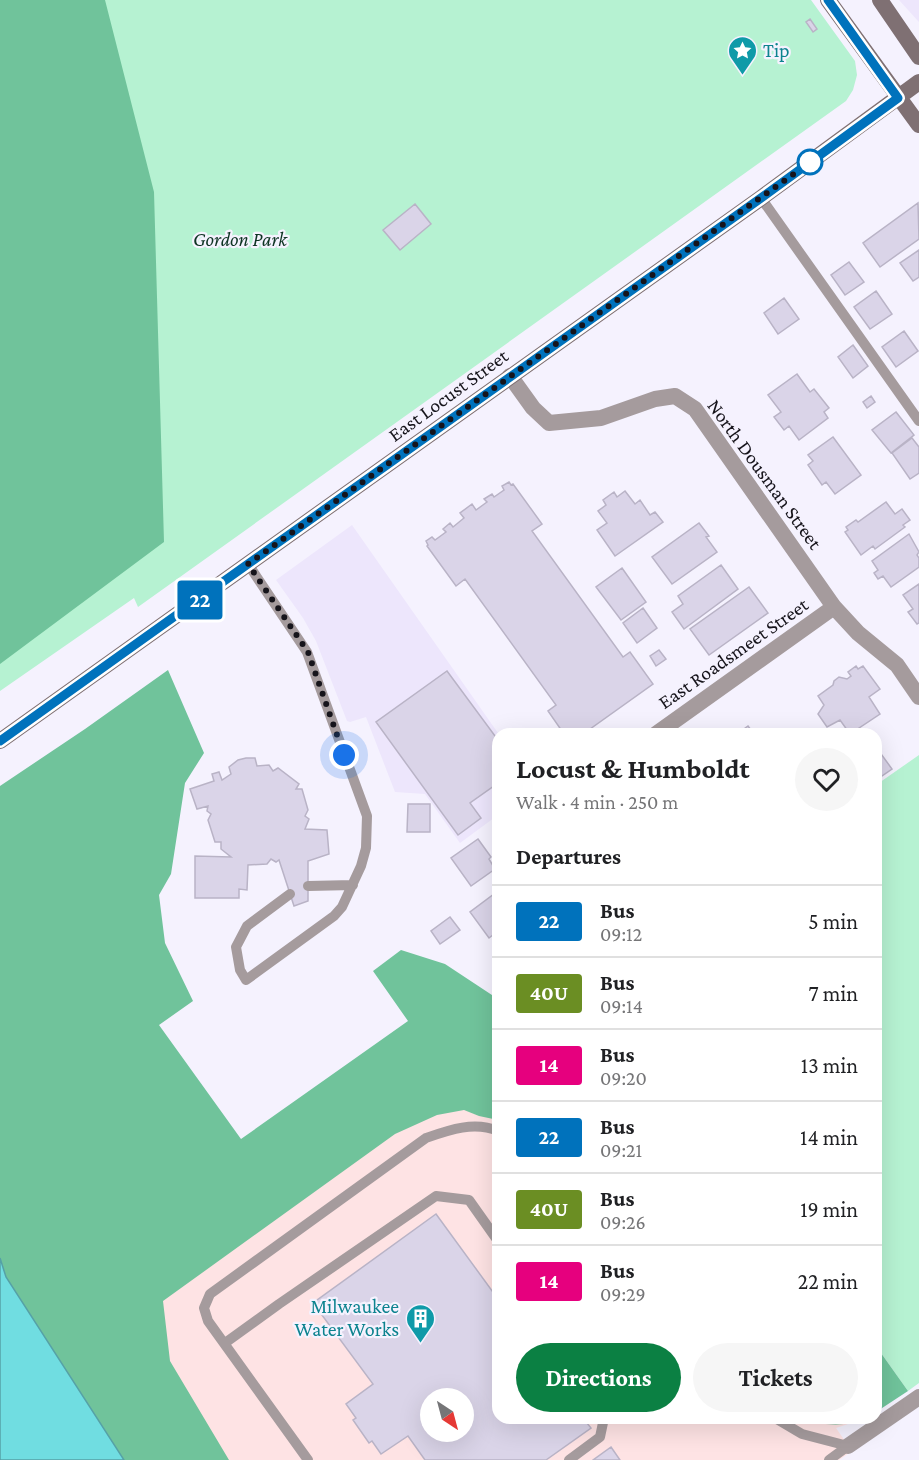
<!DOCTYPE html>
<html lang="en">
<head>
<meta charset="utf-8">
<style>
	body { margin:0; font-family:"Crimson Pro",serif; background:#f6f6f6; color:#202124; height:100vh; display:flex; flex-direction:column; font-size:22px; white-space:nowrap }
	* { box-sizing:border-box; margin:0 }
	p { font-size:20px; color:#757577 }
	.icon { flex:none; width:33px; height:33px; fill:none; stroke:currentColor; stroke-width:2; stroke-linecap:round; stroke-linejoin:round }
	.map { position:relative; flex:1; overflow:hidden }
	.sheet { position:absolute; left:492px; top:728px; width:390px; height:696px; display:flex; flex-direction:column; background:#fff; border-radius:18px; box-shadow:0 6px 24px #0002 }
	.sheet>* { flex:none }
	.badge { padding:0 12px; border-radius:4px; font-size:21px; line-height:39px }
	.needle { width:39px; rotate:144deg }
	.buttons { position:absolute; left:420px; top:1388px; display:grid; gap:12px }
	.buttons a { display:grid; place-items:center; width:54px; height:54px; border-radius:50%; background:#fff; box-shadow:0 6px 24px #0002; font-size:30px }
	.you { position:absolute; width:30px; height:30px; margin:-15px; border:4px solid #fff; border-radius:50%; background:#1a73e8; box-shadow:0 0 0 9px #1a73e833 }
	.map>.badge { position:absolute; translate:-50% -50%; box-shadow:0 0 0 3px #fff }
	h2 { padding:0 24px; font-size:22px; line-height:54px }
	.round { display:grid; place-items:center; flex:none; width:63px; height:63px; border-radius:32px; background:#f6f6f6 }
	.overview { display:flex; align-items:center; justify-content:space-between; height:102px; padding:0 24px }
	h1 { font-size:28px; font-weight:700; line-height:45px }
	.action { display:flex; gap:12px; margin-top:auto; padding:12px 24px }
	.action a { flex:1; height:69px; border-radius:36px; background:#0b8043; color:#fff; font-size:24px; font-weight:700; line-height:69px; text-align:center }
	.action a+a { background:#f6f6f6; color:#202124 }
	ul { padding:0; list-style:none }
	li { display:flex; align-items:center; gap:18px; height:72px; padding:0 24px; border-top:2px solid #e0e0e0 }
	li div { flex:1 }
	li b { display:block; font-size:22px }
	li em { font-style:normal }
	li .badge { min-width:66px; font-weight:700; text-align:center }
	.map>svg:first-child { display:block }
	.built { fill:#ede6fc }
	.industrial { fill:#fee3e4; fill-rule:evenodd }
	.green { fill:#b6f2d2 }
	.forest { fill:#70c39b }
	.water { fill:#70dde1; stroke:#55a1a6; stroke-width:1.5 }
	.building { fill:#dad4e8; stroke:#b9b3c6; stroke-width:1.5; fill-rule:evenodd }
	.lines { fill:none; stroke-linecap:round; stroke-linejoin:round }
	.service { stroke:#a59b9d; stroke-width:10 }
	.minor { stroke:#a59b9d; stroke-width:16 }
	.secondary { stroke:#7f7073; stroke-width:16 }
	.line-casing { stroke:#fff; stroke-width:14 }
	.line { stroke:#0072bc; stroke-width:9 }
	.walk { stroke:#16141b; stroke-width:6; stroke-dasharray:0 10.8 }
	.stop-dot { fill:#fff; stroke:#0072bc; stroke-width:3 }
	.labels { text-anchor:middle; stroke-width:4.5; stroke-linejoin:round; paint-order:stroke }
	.culture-label { font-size:20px; fill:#0d838f; stroke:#f5f2fe; text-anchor:start }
	.park-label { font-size:20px; font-style:italic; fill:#0e3423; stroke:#f5f2fe }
	.street-label { font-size:20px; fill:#16141b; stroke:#f5f2fe }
</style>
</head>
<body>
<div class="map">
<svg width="919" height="1460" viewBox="0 0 919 1460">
	<rect width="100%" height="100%" fill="#f5f2fe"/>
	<path class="built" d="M899 0H919V22L918 21Z
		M352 525 498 733V815L460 843 425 794 395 792 366 717 350 722 347 721 316 641 303 618 276 580Z"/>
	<path class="industrial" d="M498 1048V1418H866L836 1428 852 1451 839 1460H226L132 1306ZM430 1398H464V1431H430Z"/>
	<path class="green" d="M0 0H811L855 61 857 75 853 90 846 101 138 607 134 598 0 691Z
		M919 755V1383L908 1391 876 1346V785Z"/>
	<path class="forest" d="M0 0H105L154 192 164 542 0 664Z
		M168 670 204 753 185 783 171 874 159 895 165 943 193 1001 159 1025 241 1139 408 1021 373 971 401 950 445 964 498 999V1120L479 1116 464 1110 437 1115 395 1134 163 1301 170 1361 229 1460H124L6 1277 0 1258V786L85 729Z
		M876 1346 908 1391 876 1412Z
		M799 1418H866C847 1428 818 1425 799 1418Z"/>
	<path class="water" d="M0 1258 6 1277 124 1460H0Z"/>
	<path class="building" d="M810 19 817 29 813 32 806 22Z
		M918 203 919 239 880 267 863 243Z
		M415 204 431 224 400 250 383 230Z
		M919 250V277L913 281 900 263Z
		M849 262 864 282 845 295 831 275Z
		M876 291 892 314 870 329 854 307Z
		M784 298 799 319 778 334 764 313Z
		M904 331 918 351 896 367 882 347Z
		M853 345 868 366 853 378 838 357Z
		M797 374 810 392 814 389 829 408 824 412 828 418 799 440 789 426 784 430 774 417 781 412 768 395Z
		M871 396 875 402 867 408 863 402Z
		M896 412 914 435 891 453 872 430Z
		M833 437 861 475 835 494 826 482 822 485 808 465 813 461 808 455Z
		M912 438 919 447V473L910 479 892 453Z
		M509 482 511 485 513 484 542 524 532 531 623 657 630 652 653 684 583 734H564L548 711 556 705 465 579 456 586 427 546 428 545 426 541 432 537 435 540 446 532 443 529 450 523 453 527 464 518 460 513 472 504 476 510 487 502 484 499 492 494 494 497 504 490 502 486Z
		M625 491 635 504 640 500 650 515 655 512 663 522 615 556 597 530 607 523 598 511 606 505 603 500 614 492 617 497Z
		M886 502 895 514 902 509 910 520 903 525 905 527 875 549 873 546 861 555 845 532 848 530 846 527 856 520 858 522Z
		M699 523 709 536 706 537 717 552 672 584 652 557Z
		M909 534 919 552 917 555 919 558V567L891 587 883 576 878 579 874 573 878 570 872 561Z
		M721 565 738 589 684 629 672 612 683 604 678 596Z
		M622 568 646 602 621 620 596 587Z
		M919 584V623L917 624 908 612 913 609 903 595Z
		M749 587 768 613 709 655 690 629Z
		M643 608 657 628 637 643 623 623Z
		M659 650 666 659 656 666 650 656Z
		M856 666 858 669 863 666 880 689 869 697 880 714 850 734 840 720 827 727 818 714 824 705 818 696 833 685 834 681 839 677 847 679 851 676 848 672Z
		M447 671 498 740V783L470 803 481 818 458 835 376 722Z
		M748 726 754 734H737Z
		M876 747 892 769 876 780Z
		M246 758H255L257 766 269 765 273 771 278 768 299 784 296 789H302L308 810 305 816 309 819 305 829 327 830 329 854 308 861V901L294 906 279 860 276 862 271 859 267 864 248 865 247 890 239 889V898H195V856L231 857 221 849V842H215L208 820 211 814 207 811 208 806 197 809 190 789 214 781 212 774 219 772 222 780 231 774 229 767 238 760Z
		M408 804H430V832H407Z
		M478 839 491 857 489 859 495 869 471 886 451 858Z
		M498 891V931L489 938 470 912Z
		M450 917 460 930 440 944 431 931Z
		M436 1214 498 1299V1418H583L591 1428 546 1460H425L408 1436 381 1454 372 1441 369 1443 353 1420 356 1418 346 1404 373 1384 313 1303ZM430 1398H464V1431H430Z
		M611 1447 620 1460H593Z"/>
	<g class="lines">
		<path class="service" d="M761 198 919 421
			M248 564 307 652 367 816 366 848 361 866 342 907 334 916 246 980 240 970 236 947 247 926 290 894
			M308 886 353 885
			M225 1343 279 1304 436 1196 469 1200 498 1241
			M775 1418 802 1434 848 1446
			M308 1460 208 1321 204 1308 210 1294 426 1138C449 1130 474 1121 498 1131
			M569 1460 600 1437 604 1418
			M829 1460 848 1446"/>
		<path class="minor" d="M510 376 533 408 549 423 601 418 655 399 675 396 695 409 834 607 858 633 897 665 919 697
			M656 734 834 607
			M848 1446 919 1397"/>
		<path class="secondary" d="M828 0 919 125
			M880 0 919 57
			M0 741 761 198 919 82"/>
	</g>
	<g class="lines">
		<defs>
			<path id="line" d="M0 741 761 198 898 98 828 0"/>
		</defs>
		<use href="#line" class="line-casing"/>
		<use href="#line" class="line"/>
		<path class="walk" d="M344 755 308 652 248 564 816 158 810 162"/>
	</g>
	<defs>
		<symbol id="sight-pin" viewBox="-11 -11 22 30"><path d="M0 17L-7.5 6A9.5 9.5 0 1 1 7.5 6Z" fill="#0f9aa8" stroke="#f5f2fe"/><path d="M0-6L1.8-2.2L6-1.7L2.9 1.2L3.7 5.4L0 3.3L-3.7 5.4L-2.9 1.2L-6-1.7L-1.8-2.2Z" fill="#fff"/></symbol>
		<symbol id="building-pin" viewBox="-11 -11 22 30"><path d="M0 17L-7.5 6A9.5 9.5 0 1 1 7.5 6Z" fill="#0f9aa8" stroke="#f5f2fe"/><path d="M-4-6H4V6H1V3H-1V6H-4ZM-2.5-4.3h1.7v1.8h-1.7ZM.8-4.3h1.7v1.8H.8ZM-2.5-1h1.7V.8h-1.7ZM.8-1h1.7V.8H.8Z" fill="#fff"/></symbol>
	</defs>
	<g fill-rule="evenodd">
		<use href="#sight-pin" x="726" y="34" width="33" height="45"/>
		<use href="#building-pin" x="404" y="1302" width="33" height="45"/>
	</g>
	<circle class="stop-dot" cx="810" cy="162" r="12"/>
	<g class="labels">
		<g class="culture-label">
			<text x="763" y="57">Tip</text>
			<text x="399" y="1313" text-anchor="end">Milwaukee<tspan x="399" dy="23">Water Works</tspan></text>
		</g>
		<g class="park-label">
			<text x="240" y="246">Gordon Park</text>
		</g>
		<g class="street-label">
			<text transform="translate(448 395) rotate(-36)" y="7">East Locust Street</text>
			<text transform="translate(765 474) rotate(54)" y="7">North Dousman Street</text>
			<text transform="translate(733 653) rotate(-35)" y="7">East Roadsmeet Street</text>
		</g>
	</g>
</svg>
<div class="buttons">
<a><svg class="needle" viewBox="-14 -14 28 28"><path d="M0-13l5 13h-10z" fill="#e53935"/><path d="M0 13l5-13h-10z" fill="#757577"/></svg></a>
</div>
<div class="you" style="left:344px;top:755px"></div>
<b class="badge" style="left:200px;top:600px;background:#0072bc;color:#fff">22</b>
<section class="sheet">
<div class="overview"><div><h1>Locust &amp; Humboldt</h1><p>Walk · 4 min · 250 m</p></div><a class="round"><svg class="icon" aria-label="heart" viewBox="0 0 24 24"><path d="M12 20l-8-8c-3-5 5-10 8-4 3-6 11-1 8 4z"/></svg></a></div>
<h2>Departures</h2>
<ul>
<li><span class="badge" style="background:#0072bc;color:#fff">22</span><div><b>Bus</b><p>09:12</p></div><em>5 min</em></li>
<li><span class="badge" style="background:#6b8e23;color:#fff">40U</span><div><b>Bus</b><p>09:14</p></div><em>7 min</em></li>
<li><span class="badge" style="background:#e6007e;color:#fff">14</span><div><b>Bus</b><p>09:20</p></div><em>13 min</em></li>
<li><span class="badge" style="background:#0072bc;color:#fff">22</span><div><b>Bus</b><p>09:21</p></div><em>14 min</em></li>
<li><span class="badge" style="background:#6b8e23;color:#fff">40U</span><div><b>Bus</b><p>09:26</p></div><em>19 min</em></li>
<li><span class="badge" style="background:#e6007e;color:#fff">14</span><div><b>Bus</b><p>09:29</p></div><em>22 min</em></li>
</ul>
<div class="action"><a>Directions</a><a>Tickets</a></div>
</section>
</div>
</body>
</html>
